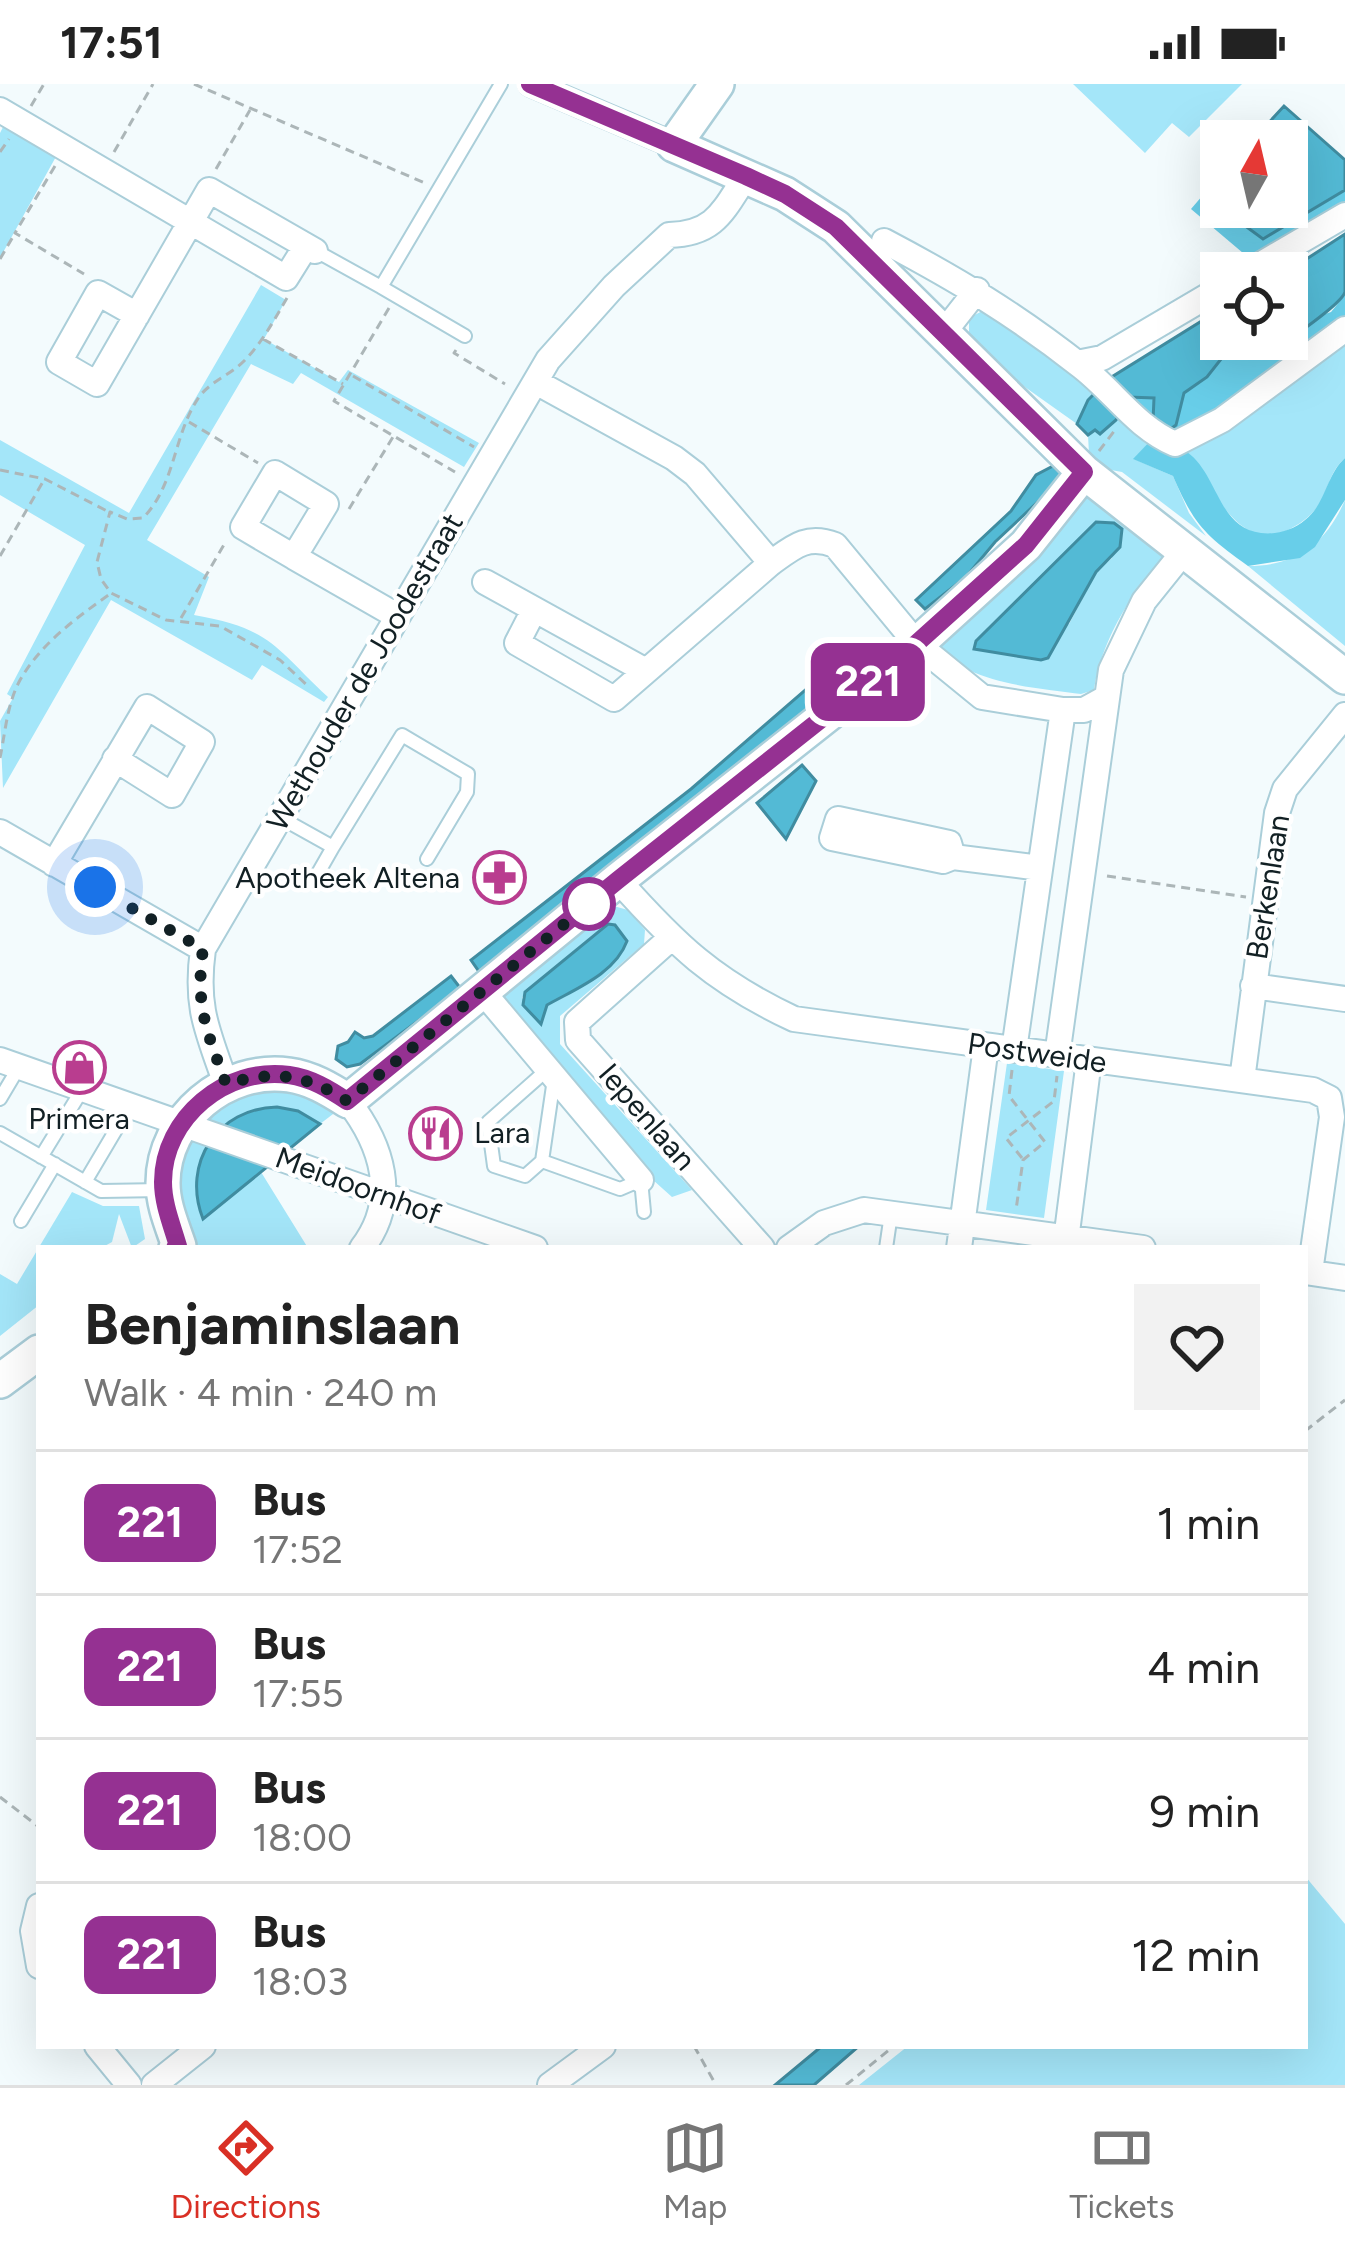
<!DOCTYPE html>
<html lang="en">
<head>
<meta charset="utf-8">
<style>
	body { margin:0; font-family:Figtree,sans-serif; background:#f2f2f2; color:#222; height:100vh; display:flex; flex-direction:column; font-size:45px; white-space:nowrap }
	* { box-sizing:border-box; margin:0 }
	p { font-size:39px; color:#767676 }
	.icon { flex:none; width:66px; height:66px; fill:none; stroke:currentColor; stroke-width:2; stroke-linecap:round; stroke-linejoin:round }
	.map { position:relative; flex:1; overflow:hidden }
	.side { position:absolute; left:36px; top:1161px; width:1272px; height:804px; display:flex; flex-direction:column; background:#fff; border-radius:0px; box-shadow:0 12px 48px #0002 }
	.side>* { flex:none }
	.badge { padding:0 24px; border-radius:18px; font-size:42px; line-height:78px }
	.needle { width:78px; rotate:8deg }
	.buttons { position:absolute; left:1200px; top:36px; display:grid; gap:24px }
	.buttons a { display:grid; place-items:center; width:108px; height:108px; border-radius:0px; background:#fff; box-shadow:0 12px 48px #0002; font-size:60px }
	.you { position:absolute; width:60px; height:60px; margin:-30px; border:9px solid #fff; border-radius:50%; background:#1a73e8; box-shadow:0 0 0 18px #1a73e833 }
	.map>.badge { position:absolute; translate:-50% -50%; box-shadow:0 0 0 6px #fff }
	.round { display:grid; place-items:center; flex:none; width:126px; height:126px; border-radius:0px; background:#f2f2f2 }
	.head { display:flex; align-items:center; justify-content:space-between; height:204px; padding:0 48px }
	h1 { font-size:57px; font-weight:700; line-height:90px }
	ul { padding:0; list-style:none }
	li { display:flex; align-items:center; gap:36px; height:144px; padding:0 48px; border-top:3px solid #e0e0e0 }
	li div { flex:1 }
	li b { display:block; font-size:45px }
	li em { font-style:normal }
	li .badge { min-width:132px; font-weight:700; text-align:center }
	.status { display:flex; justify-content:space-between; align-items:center; height:84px; padding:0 60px; background:#fff; direction:ltr }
	.status svg { height:33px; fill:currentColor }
	.tab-bar { display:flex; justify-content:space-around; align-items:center; height:168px; border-top:3px solid #e0e0e0; background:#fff; font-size:33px; color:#767676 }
	.tab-bar a { display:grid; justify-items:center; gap:6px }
	.tab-bar .current { color:#d93025 }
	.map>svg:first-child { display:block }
	.green { fill:#a4e6f9; fill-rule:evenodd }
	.forest { fill:#68cee9 }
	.water { fill:#53bad5; stroke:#408ca0; stroke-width:3 }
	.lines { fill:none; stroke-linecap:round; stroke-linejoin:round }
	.lane-casing { stroke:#aaced9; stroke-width:16 }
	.street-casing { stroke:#aaced9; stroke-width:28 }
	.secondary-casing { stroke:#aaced9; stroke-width:38 }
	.path { stroke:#acb6b8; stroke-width:3; stroke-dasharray:9 6; stroke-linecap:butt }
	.lane { stroke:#fff; stroke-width:12 }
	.street { stroke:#fff; stroke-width:24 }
	.secondary { stroke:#fff; stroke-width:33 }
	.line-casing { stroke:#fff; stroke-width:27 }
	.line { stroke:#953192; stroke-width:18 }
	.walk { stroke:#122024; stroke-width:12; stroke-dasharray:0 21.6 }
	.stop-dot { fill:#fff; stroke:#953192; stroke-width:6 }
	.labels { text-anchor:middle; stroke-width:9; stroke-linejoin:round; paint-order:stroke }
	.street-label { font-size:30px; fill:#122024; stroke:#fff }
	.poi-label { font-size:30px; fill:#122024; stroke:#fff; text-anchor:end }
</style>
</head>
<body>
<div class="status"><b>17:51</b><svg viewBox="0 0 49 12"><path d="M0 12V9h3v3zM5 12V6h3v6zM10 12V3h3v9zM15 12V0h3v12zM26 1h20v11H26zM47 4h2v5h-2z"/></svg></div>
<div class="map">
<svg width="1345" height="2001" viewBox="0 0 1345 2001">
	<rect width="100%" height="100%" fill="#f3fbfd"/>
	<path class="green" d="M1073 0H1242L1189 53 1172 39 1145 69Z
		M6 37 58 69 0 174V49Z
		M261 201 286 216 264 255 339 298 348 286 479 359 464 383 301 289 293 300 251 280 147 456 209 493 194 531C273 545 274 563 328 613L324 618 262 581 252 596 111 516 3 704 0 637 13 614 7 610 85 461 0 411V356L129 429Z
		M986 225 1095 307 1077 340 1005 289 969 254V234Z
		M1345 248V374C1329 388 1329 405 1318 422 1310 433 1300 440 1288 446 1235 470 1212 398 1186 367Z
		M1116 325 1151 356 1134 375 1173 392 1189 429 1206 452 1122 388 1100 384 1089 370 1088 351 1095 346 1100 350 1115 336Z
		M1086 408 1164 470C1157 489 1141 500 1130 517 1113 542 1098 576 1094 606L1081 610C1040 604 957 600 938 557ZM1095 438 1114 439 1112 474 1097 487 1069 540 974 565 976 557Z
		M1345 416V562L1248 482C1296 482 1326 460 1345 416Z
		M610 821 628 826 645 846 644 860 560 932V960L692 1106 672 1113 634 1079 497 915ZM608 841 566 912 546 921 541 938 522 914 525 908Z
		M1007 979 1064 987 1044 1134 986 1126Z
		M292 1005 337 1027 320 1040C293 1022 244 1024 219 1045L204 1134 261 1088 308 1164H198L191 1155 175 1090 196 1041 238 1009Z
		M72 1108 103 1122H139L145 1155 132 1164 119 1130 112 1158 101 1164H39V1221L0 1252V1190L17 1200Z
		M1305 1792 1345 1840V2001H859L908 1962H1305Z"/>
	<path class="forest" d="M1345 106V128L1256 180 1191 125 1203 111 1263 155Z
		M1345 211V239C1290 279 1236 328 1173 354L1154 347 1126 315 1154 313 1153 338 1168 347 1176 341 1184 309 1207 293 1225 270 1274 263 1313 234 1331 228Z
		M1151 356C1162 359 1178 362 1187 368 1218 390 1218 444 1261 449 1277 451 1293 446 1305 436 1326 420 1326 391 1345 374V416L1315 463 1300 474 1248 482C1205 451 1194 441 1173 392L1133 375Z"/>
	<path class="water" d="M1284 22 1345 76V106L1263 155 1203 111 1221 92V123H1287V57H1252Z
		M1345 150C1345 168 1345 191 1345 208 1342 219 1287 259 1272 264 1258 268 1240 268 1225 270L1207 293 1184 309 1176 341 1168 347 1153 337 1154 314 1128 313 1116 336 1100 350 1095 346 1088 351 1077 340 1088 316 1110 294 1221 225V255H1287L1285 189Z
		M1053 382 1062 390 1059 398 995 458 966 493 925 525 916 516 1011 427 1036 391Z
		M1096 438 1114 439 1122 445 1120 463 1096 488 1048 574 1041 576 974 565 976 557Z
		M863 556 876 563 869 576 480 889 471 876 691 705Z
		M802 681 816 697 786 755 757 719Z
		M608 840 615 841 627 857C615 890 575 905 547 921L541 940 523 921 525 908Z
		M451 892 461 905 360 980 347 983 336 975 338 962 348 958 355 948 364 954 373 952Z
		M277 1023 298 1027 320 1040 203 1135C181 1079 218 1024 277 1023Z
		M822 1962H859L814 2001H775Z"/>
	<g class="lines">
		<defs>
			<path id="lane" d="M316 167 381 203 501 0
				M381 203 465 252
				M281 734 333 763 402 651 468 690 467 708 427 775
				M313 798 333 763
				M548 985 488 1038 494 1082 525 1092 542 1077 620 1105 641 1096 644 1128
				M0 1015 19 983
				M0 1049 101 1107 163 1106
				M41 1073 82 1006
				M542 1077 554 995
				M85 1098 130 1022
				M21 1137 55 1080
				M886 1164 891 1130"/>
			<path id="street" d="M531 0 674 61
				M0 26 286 194 306 162
				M884 157C958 196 1016 231 1082 283 1115 309 1136 343 1175 360L1222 336 1345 245
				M1246 189 1345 131
				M137 231 98 209 59 278 97 300 209 106 315 167
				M944 248 977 206
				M1077 279 1102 274 1221 204
				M536 298 674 374 695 390 771 479
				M294 473 243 443 275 389 326 420 294 473 397 532
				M485 498 646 587
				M533 528 517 559 614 615 771 479C793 463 807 450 835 461L917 560 982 613 1063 626H1084L1104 615
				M0 748 203 865C195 923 207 946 226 1000
				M953 773 943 777 832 754 838 735 949 759 953 773 1040 784
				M54 780 147 623 202 658 172 711 115 675
				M618 796C676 861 713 897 794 935L1313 1006 1329 1014 1332 1033 1310 1188
				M671 854 577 938 578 956 762 1164
				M203 865 548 276 614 202 669 151C715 150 723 127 746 92
				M1253 902 1345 915
				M483 908 641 1096
				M1014 966 1063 626
				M1057 972 1111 586 1144 517 1185 466
				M0 976 535 1164
				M1242 996 1277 729 1285 705 1345 631
				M348 1017C382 1061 400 1115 362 1164
				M789 1164 824 1139 864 1126 1143 1164
				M959 1164 986 962
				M1065 1164 1089 976
				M1305 1188 1345 1194
				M39 1822 33 1847 39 1882
				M97 1962 129 2001
				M154 2001 203 1962
				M550 2001 603 1962"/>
			<path id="secondary" d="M717 0 674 61 785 110 836 143 1084 388 1345 593
				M176 1164 179 1162C172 1141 163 1121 163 1099 163 1034 226 982 289 991 311 994 329 1005 348 1017L618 796 917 560 1026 461 1084 388
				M0 1297 39 1268"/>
		</defs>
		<use href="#lane" class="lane-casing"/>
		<use href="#street" class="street-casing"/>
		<use href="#secondary" class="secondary-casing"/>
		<path class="path" d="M194 0 425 99
			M31 22 44 0
			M0 68 9 55
			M114 68 153 0
			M55 82 15 149 84 190
			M216 85 250 26
			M0 175 14 151
			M287 214C274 236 262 259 244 277 230 291 211 297 199 313 173 351 176 400 143 434L127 435 110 428 97 478 101 495 111 509 166 536 220 542 280 576 310 604
			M389 224 334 317 455 388
			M263 255 343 300
			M456 266 454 269 505 300
			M353 292 474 363
			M189 338 258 379
			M1099 367 1115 346
			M0 386 45 395 109 428
			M349 425 393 353
			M0 472 44 396
			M181 534 225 459
			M0 674C5 650 7 621 19 598 39 561 76 534 110 510
			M1107 792 1246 813
			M1012 986 1009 1012 1045 1058 1023 1076 1016 1126
			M1022 1074 1006 1054 1054 1017 1057 992
			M1305 1347 1345 1316
			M0 1713 39 1743
			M694 1962 716 2001
			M846 2001 894 1962"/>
		<use href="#lane" class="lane"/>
		<use href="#street" class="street"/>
		<use href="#secondary" class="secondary"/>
	</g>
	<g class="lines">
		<defs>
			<path id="line" d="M175 1164 178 1162C172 1141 163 1120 163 1098 163 1034 226 982 289 991 311 994 329 1005 347 1017L618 796 916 560 1026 461 1084 388 836 143 785 110 746 92 530 0"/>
		</defs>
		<use href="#line" class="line-casing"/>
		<use href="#line" class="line"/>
		<path class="walk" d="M95 803 203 865C195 923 207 947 226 1000 273 986 306 990 347 1017L589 820"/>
	</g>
	<defs>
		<symbol id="pharmacy-ring" viewBox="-11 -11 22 22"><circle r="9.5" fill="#fff" stroke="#b93d8f" stroke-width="1.5"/><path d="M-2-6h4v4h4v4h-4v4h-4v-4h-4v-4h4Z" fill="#b93d8f"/></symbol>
		<symbol id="shop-ring" viewBox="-11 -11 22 22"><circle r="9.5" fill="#fff" stroke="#b93d8f" stroke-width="1.5"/><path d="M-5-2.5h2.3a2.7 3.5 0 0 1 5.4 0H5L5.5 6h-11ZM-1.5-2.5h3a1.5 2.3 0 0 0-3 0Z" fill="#b93d8f"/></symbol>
		<symbol id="restaurant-ring" viewBox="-11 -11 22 22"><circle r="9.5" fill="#fff" stroke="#b93d8f" stroke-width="1.5"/><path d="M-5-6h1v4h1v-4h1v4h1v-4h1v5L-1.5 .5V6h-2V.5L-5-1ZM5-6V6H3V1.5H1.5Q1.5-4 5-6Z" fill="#b93d8f"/></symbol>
	</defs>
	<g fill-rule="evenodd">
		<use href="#pharmacy-ring" x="470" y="764" width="59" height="59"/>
		<use href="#shop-ring" x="50" y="954" width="59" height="59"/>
		<use href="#restaurant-ring" x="406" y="1020" width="59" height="59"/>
	</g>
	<circle class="stop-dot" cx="589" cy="820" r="24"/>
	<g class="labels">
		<g class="street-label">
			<text transform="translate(365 588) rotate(-60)" y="10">Wethouder de Joodestraat</text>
			<text transform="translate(1268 803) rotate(-81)" y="10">Berkenlaan</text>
			<text transform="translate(1037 969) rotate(8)" y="10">Postweide</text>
			<text transform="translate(647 1033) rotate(49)" y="10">Iepenlaan</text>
			<text transform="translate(358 1102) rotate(20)" y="10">Meidoornhof</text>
		</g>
		<g class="poi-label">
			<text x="460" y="804">Apotheek Altena</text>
			<text x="79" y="1045" text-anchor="middle">Primera</text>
			<text x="474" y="1059" text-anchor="start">Lara</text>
		</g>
	</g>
</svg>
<div class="buttons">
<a><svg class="needle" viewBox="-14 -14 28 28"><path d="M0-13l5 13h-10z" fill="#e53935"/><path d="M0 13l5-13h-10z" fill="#767676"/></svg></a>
<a><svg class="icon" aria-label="locate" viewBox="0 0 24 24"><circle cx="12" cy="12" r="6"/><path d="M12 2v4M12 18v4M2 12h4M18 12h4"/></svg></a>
</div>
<div class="you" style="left:95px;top:803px"></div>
<b class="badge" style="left:868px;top:598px;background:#953192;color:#fff">221</b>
<section class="side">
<div class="head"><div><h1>Benjaminslaan</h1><p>Walk · 4 min · 240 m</p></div><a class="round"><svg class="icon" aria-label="heart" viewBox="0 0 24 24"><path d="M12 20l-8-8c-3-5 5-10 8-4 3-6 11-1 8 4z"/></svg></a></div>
<ul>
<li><span class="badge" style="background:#953192;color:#fff">221</span><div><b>Bus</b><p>17:52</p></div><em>1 min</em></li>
<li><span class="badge" style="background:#953192;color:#fff">221</span><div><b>Bus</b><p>17:55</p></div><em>4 min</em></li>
<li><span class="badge" style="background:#953192;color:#fff">221</span><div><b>Bus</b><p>18:00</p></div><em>9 min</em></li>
<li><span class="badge" style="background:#953192;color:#fff">221</span><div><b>Bus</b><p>18:03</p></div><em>12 min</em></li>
</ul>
</section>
</div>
<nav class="tab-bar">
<a class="current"><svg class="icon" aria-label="directions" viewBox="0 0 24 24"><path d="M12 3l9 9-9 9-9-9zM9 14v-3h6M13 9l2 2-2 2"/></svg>Directions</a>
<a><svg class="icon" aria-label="map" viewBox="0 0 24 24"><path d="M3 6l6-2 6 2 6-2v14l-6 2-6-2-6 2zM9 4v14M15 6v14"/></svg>Map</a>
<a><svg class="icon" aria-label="tickets" viewBox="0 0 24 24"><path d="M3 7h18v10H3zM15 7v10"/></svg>Tickets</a>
</nav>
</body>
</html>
